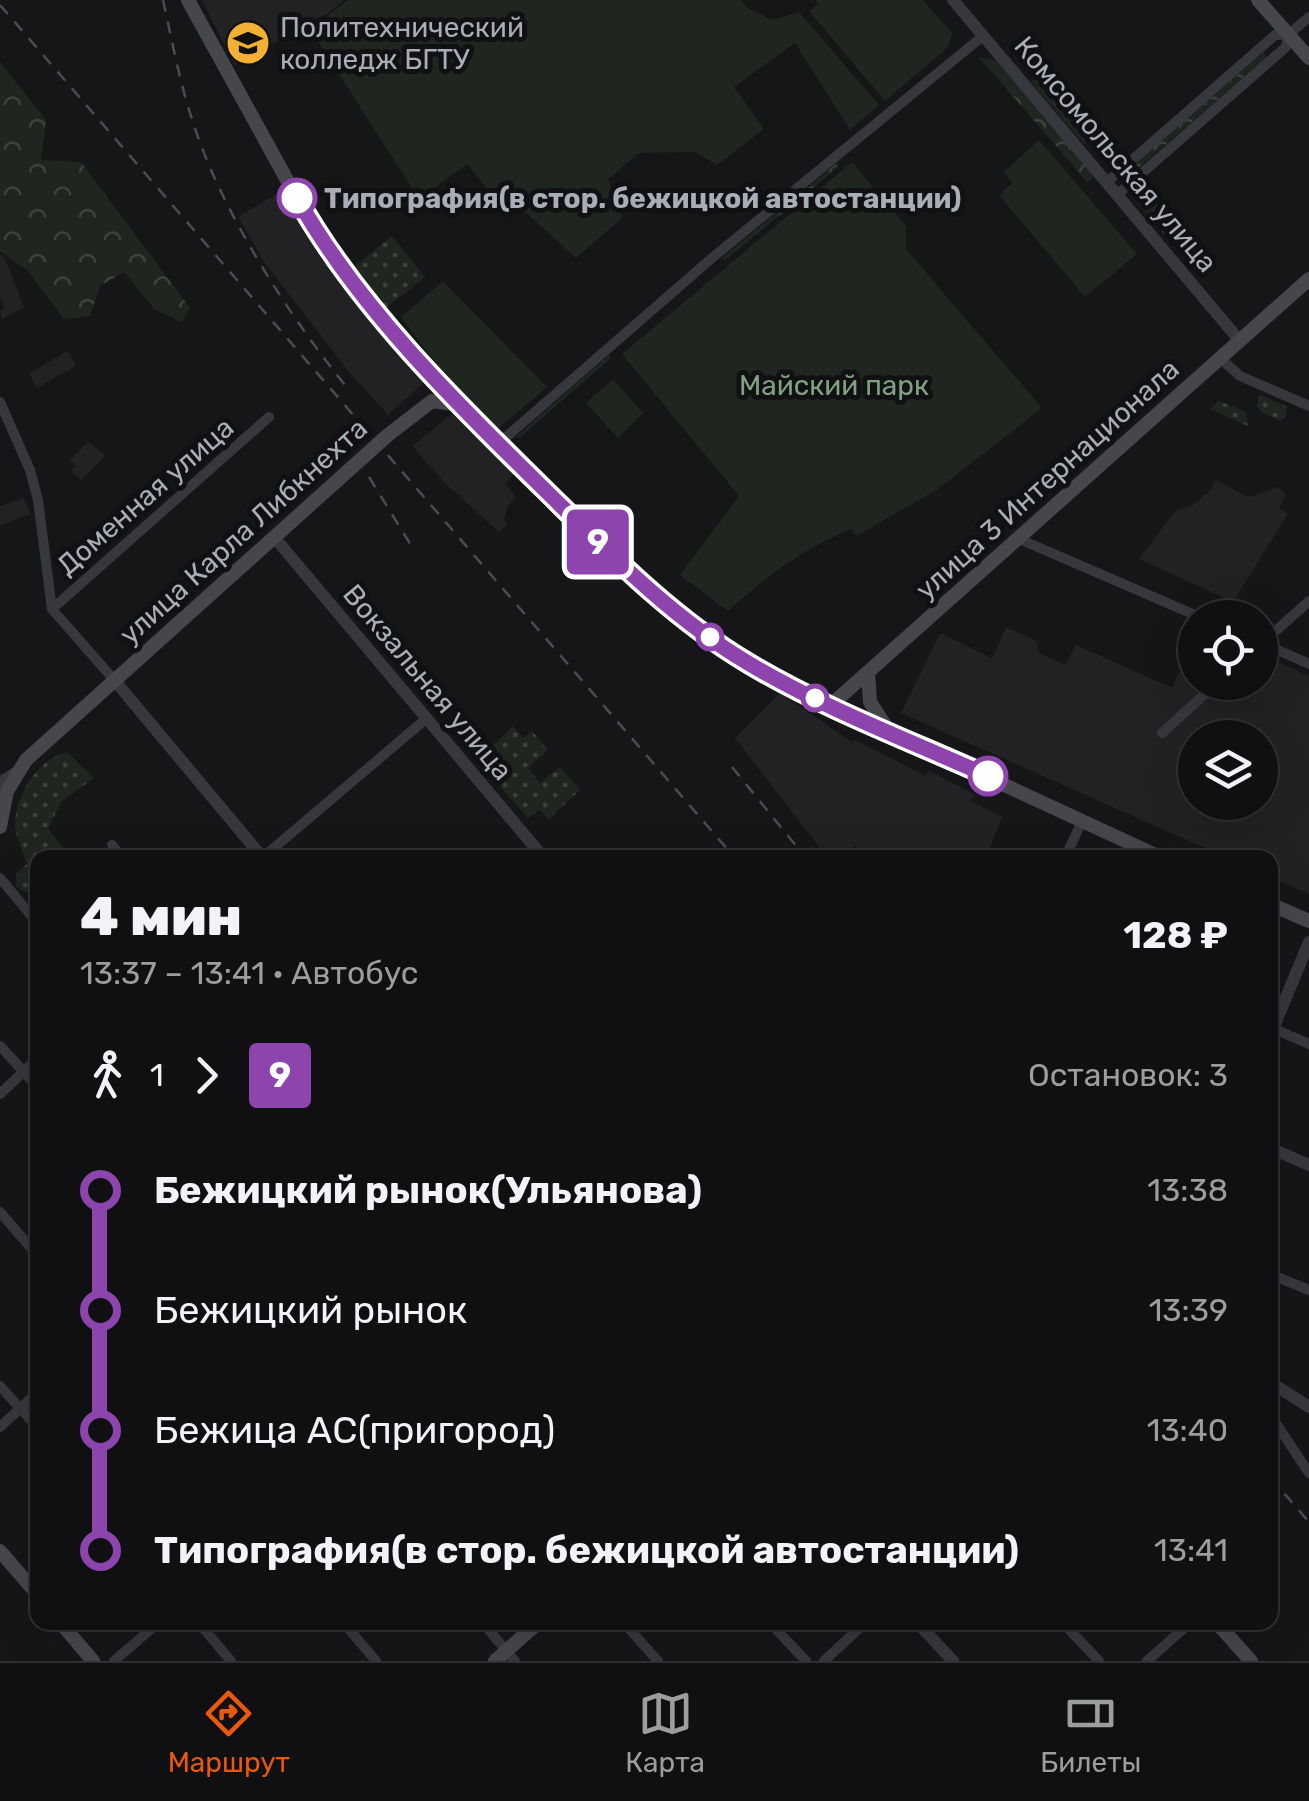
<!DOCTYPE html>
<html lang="ru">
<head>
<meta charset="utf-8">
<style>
	body { margin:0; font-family:Rubik,sans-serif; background:#1e1e20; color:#f1f3f6; height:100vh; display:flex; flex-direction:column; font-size:38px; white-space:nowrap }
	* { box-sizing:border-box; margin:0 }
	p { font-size:32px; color:#9c9d9f }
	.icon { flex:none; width:55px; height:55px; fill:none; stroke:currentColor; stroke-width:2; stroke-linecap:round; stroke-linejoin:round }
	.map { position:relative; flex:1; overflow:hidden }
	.drawer { position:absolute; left:30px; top:850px; width:1248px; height:780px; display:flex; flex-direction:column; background:#101012; border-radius:20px; box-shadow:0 10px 40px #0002,0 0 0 2px #303032 }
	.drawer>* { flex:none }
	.badge { padding:0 20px; border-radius:8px; font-size:35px; line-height:65px }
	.buttons { position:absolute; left:1178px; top:600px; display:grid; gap:20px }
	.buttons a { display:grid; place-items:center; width:100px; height:100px; border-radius:50%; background:#101012; box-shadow:0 10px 40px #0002,0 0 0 2px #303032; font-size:50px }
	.map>.badge { position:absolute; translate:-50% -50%; box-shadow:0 0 0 5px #fff }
	.legs { display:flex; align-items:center; gap:15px; height:110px; padding:0 50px; font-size:32px }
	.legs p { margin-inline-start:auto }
	.overview { display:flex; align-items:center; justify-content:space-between; height:170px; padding:0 50px }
	h1 { font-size:55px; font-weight:800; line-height:75px }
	ul { padding:0 50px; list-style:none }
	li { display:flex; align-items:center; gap:35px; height:120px; font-size:38px }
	li i { display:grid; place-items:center; width:15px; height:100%; margin:0 12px; background:currentColor }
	li i::after { content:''; width:25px; height:25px; margin:-12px; border:8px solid; border-radius:50%; background:#101012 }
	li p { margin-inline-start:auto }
	li:first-child i { background:linear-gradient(#0000 50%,currentColor 0) }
	li:last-child i { background:linear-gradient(currentColor 50%,#0000 0) }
	.tab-bar { display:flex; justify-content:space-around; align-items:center; height:140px; border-top:2px solid #303032; background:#101012; font-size:28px; color:#9c9d9f }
	.tab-bar a { display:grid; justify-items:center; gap:5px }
	.tab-bar .active { color:#ea580c }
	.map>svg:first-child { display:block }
	.built { fill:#222225; fill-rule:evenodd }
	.grass { fill:url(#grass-dots) }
	.forest { fill:url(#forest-crowns) }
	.green { fill:#1e261f }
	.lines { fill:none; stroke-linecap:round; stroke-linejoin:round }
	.minor { stroke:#37383d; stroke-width:10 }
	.tertiary { stroke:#37383d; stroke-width:12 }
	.secondary { stroke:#45474d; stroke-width:14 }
	.rail { stroke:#4a4c52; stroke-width:2.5; stroke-dasharray:12 10; stroke-linecap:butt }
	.line-1-casing { stroke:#fff; stroke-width:22 }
	.line-1 { stroke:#8e44ad; stroke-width:15 }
	.stop-1-dot { fill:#fff; stroke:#8e44ad; stroke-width:5 }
	.labels { text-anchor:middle; stroke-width:10; stroke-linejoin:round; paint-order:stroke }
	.poi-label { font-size:28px; fill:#a8adb8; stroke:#111113; text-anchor:start }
	.street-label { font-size:28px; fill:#a8adb8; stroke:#111113 }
	.stop-label { font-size:28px; font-weight:bold; fill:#a8adb8; stroke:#111113; text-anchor:start }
	.park-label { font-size:28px; fill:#7fa381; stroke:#111113 }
</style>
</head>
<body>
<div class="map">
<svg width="1309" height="1661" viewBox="0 0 1309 1661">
	<defs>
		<pattern id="grass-dots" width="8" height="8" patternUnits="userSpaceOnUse" patternTransform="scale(2.5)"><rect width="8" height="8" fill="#1e261f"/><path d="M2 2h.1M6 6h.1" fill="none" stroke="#3c433d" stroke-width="1.8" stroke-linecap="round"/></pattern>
		<pattern id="forest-crowns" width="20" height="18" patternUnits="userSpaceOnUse" patternTransform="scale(2.5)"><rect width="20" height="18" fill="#1e261f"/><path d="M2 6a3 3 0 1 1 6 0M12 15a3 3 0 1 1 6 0" fill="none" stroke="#3c433d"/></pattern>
	</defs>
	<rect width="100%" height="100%" fill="#161618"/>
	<path class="built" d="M202 0H345L330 12 234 65Z
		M282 191 321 259 428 379 388 415 349 372 264 262 238 217Z
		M3 254 24 307 2 319 0 311 4 308 0 297V256Z
		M68 351 76 366 37 388 29 373Z
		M454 412 515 472 505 485 516 497 508 506 504 519 507 524 499 532 447 485 412 446Z
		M88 442 106 455 81 480 71 471 76 466 70 460Z
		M1216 480 1248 497 1279 487 1286 495 1279 508 1288 514 1233 602 1139 559 1175 511 1193 505 1209 492Z
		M24 498 30 514 0 526V506Z
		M1006 627 1037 641 1039 653 1065 665 1076 645 1172 688 1195 637V682H1260V654L1309 676V894L1270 877V858L1225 857 901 713 940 633 992 658ZM1195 738H1260V802H1195Z
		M780 693 852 742 855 740 926 776 929 771 974 794 971 801 1002 817 986 857H864L855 846 840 857H827L735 738Z"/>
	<path class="grass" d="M392 236 425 277 386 308 353 267Z
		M1259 394 1287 407 1285 417 1281 421 1261 412 1257 406Z
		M1219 401 1246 412 1248 426 1210 409Z
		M513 726 523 738 532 731 548 750 528 768 540 783 560 767 580 790 549 819 539 810 528 818 477 761Z
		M67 752 94 778 61 802 48 829 71 857 38 858 37 898 16 887 17 872 27 864C24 853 15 836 15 826 15 796 37 759 67 752Z"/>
	<path class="forest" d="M1263 53 1267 57 1136 170 1133 165Z
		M979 57 995 60 1094 176 1087 182Z
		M0 62 46 120 41 160 81 162 190 308 182 322 154 309 124 272 100 286 90 316 64 319 28 271 0 251Z
		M1039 75 1092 137 1084 144 1031 82Z
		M836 164 838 167 724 261 722 258Z
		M1146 192 1177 228 1167 237 1135 201Z
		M609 355 611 358 519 438 517 436Z"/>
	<path class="green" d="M348 0H741L746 7 772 20 799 12 879 105 850 130 795 43 734 87 764 129 717 165 695 152 639 153 608 179 623 217 576 258 511 199 499 204 467 164 419 199 310 29Z
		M816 0H923L952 33 948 47 885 101 809 11 818 4Z
		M1039 140 1137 254 1085 297 999 195 1012 183 1004 172Z
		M852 162 906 226V249L1042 408 938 489 857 536 851 529C802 549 766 577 728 611L680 575 739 496 622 354Z
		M443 281 547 387 496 430 432 359 401 317Z
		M613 379 643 413 618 438 586 403Z"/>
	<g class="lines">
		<path class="minor" d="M1107 182 1275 35H1288
			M1118 194 1286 47 1288 35 1309 17
			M1220 358 1240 376 1309 406
			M0 402 30 470 38 500 52 609
			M498 444 712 258 983 36
			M1017 538 1202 618
			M52 609 269 417
			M52 609 115 681
			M1260 642 1309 664
			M1260 645 1309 601
			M1162 733 1218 682
			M112 845 122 858
			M262 858 427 718
			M1065 858 1082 821
			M0 878 38 924
			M1270 1027 1309 1044
			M0 1046 38 1087
			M0 1094 38 1058
			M0 1212 38 1256
			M1270 1274 1309 1290
			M1270 1382 1275 1422 1309 1473
			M0 1386 38 1428
			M0 1427 38 1392
			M198 1622 231 1661
			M343 1622 376 1661
			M482 1622 515 1661
			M623 1622 658 1661
			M769 1622 806 1661
			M1062 1622 1099 1661
			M114 1661 159 1622
			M824 1661 866 1622
			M1147 1661 1191 1622"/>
		<path class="tertiary" d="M953 0 1240 341
			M275 538 544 858
			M115 681 263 858
			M0 783 17 772
			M1270 1036 1309 942
			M1270 1148 1309 1165
			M1270 1382 1309 1407
			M917 1622 953 1661"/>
		<path class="secondary" d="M188 0 319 238 361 293 498 444 612 556 691 624 784 683 1162 858
			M1258 0 1309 58
			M868 672 870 702 887 728
			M831 705 1309 279
			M0 827 7 791 26 760 388 435 432 401 461 405
			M1270 904 1309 921
			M0 1551 38 1595
			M60 1622 93 1661
			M1216 1622 1251 1661
			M495 1661 539 1622"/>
		<path class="rail" d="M163 0C172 40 179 80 192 119 219 208 290 318 349 390
			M0 5 735 858
			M369 477 412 547
			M732 767 806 858
			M1270 1477 1309 1522"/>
	</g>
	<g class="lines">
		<defs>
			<path id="line-1" d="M297 198C358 307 457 404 546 491 609 553 672 618 748 663 823 708 908 740 988 776"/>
		</defs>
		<use href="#line-1" class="line-1-casing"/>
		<use href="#line-1" class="line-1"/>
	</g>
	<defs>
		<symbol id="university-disc" viewBox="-11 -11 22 22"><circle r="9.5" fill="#f2b134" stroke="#111113"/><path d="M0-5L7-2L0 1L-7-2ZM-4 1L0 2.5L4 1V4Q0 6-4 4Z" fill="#111"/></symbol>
	</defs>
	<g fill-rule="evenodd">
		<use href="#university-disc" x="223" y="18" width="50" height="50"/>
	</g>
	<g class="stop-1-dot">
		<circle cx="297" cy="198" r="18"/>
		<circle cx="710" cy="637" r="12"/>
		<circle cx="815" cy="698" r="12"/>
		<circle cx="988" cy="776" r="18"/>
	</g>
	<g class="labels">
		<g class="poi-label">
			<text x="280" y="37">Политехнический<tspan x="280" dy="32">колледж БГТУ</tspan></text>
		</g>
		<g class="street-label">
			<text transform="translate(1116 154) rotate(50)" y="10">Комсомольская улица</text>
			<text transform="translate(1047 479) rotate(-42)" y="10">улица 3 Интернационала</text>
			<text transform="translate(145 496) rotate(-41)" y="10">Доменная улица</text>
			<text transform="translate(243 531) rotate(-42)" y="10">улица Карла Либкнехта</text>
			<text transform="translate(428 682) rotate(50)" y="10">Вокзальная улица</text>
		</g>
		<g class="stop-label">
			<text x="324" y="208">Типография(в стор. бежицкой автостанции)</text>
		</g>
		<g class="park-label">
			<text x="834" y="395">Майский парк</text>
		</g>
	</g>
</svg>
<div class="buttons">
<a><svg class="icon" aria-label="locate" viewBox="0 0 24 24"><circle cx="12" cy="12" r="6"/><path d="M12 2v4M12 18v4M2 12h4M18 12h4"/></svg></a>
<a><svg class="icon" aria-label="layers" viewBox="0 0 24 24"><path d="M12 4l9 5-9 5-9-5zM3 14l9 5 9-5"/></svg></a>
</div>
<b class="badge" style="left:598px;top:542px;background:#8e44ad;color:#fff">9</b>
<section class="drawer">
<div class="overview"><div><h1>4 мин</h1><p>13:37 – 13:41 · Автобус</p></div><b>128 ₽</b></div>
<div class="legs"><svg class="icon" aria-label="walk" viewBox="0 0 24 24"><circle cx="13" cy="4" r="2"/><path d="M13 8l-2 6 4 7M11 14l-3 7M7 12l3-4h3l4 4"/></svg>1<svg class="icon" aria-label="forward" viewBox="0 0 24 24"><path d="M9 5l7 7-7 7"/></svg><b class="badge" style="background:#8e44ad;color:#fff">9</b><p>Остановок: 3</p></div>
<ul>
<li><i style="color:#8e44ad"></i><b>Бежицкий рынок(Ульянова)</b><p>13:38</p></li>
<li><i style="color:#8e44ad"></i><span>Бежицкий рынок</span><p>13:39</p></li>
<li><i style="color:#8e44ad"></i><span>Бежица АС(пригород)</span><p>13:40</p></li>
<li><i style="color:#8e44ad"></i><b>Типография(в стор. бежицкой автостанции)</b><p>13:41</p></li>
</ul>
</section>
</div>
<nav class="tab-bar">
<a class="active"><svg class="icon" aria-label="directions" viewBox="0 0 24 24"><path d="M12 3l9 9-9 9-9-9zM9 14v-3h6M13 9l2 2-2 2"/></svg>Маршрут</a>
<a><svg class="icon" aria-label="map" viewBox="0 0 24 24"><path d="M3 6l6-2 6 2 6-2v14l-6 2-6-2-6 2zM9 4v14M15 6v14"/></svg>Карта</a>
<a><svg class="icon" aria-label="tickets" viewBox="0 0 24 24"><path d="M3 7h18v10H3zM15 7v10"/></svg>Билеты</a>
</nav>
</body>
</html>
